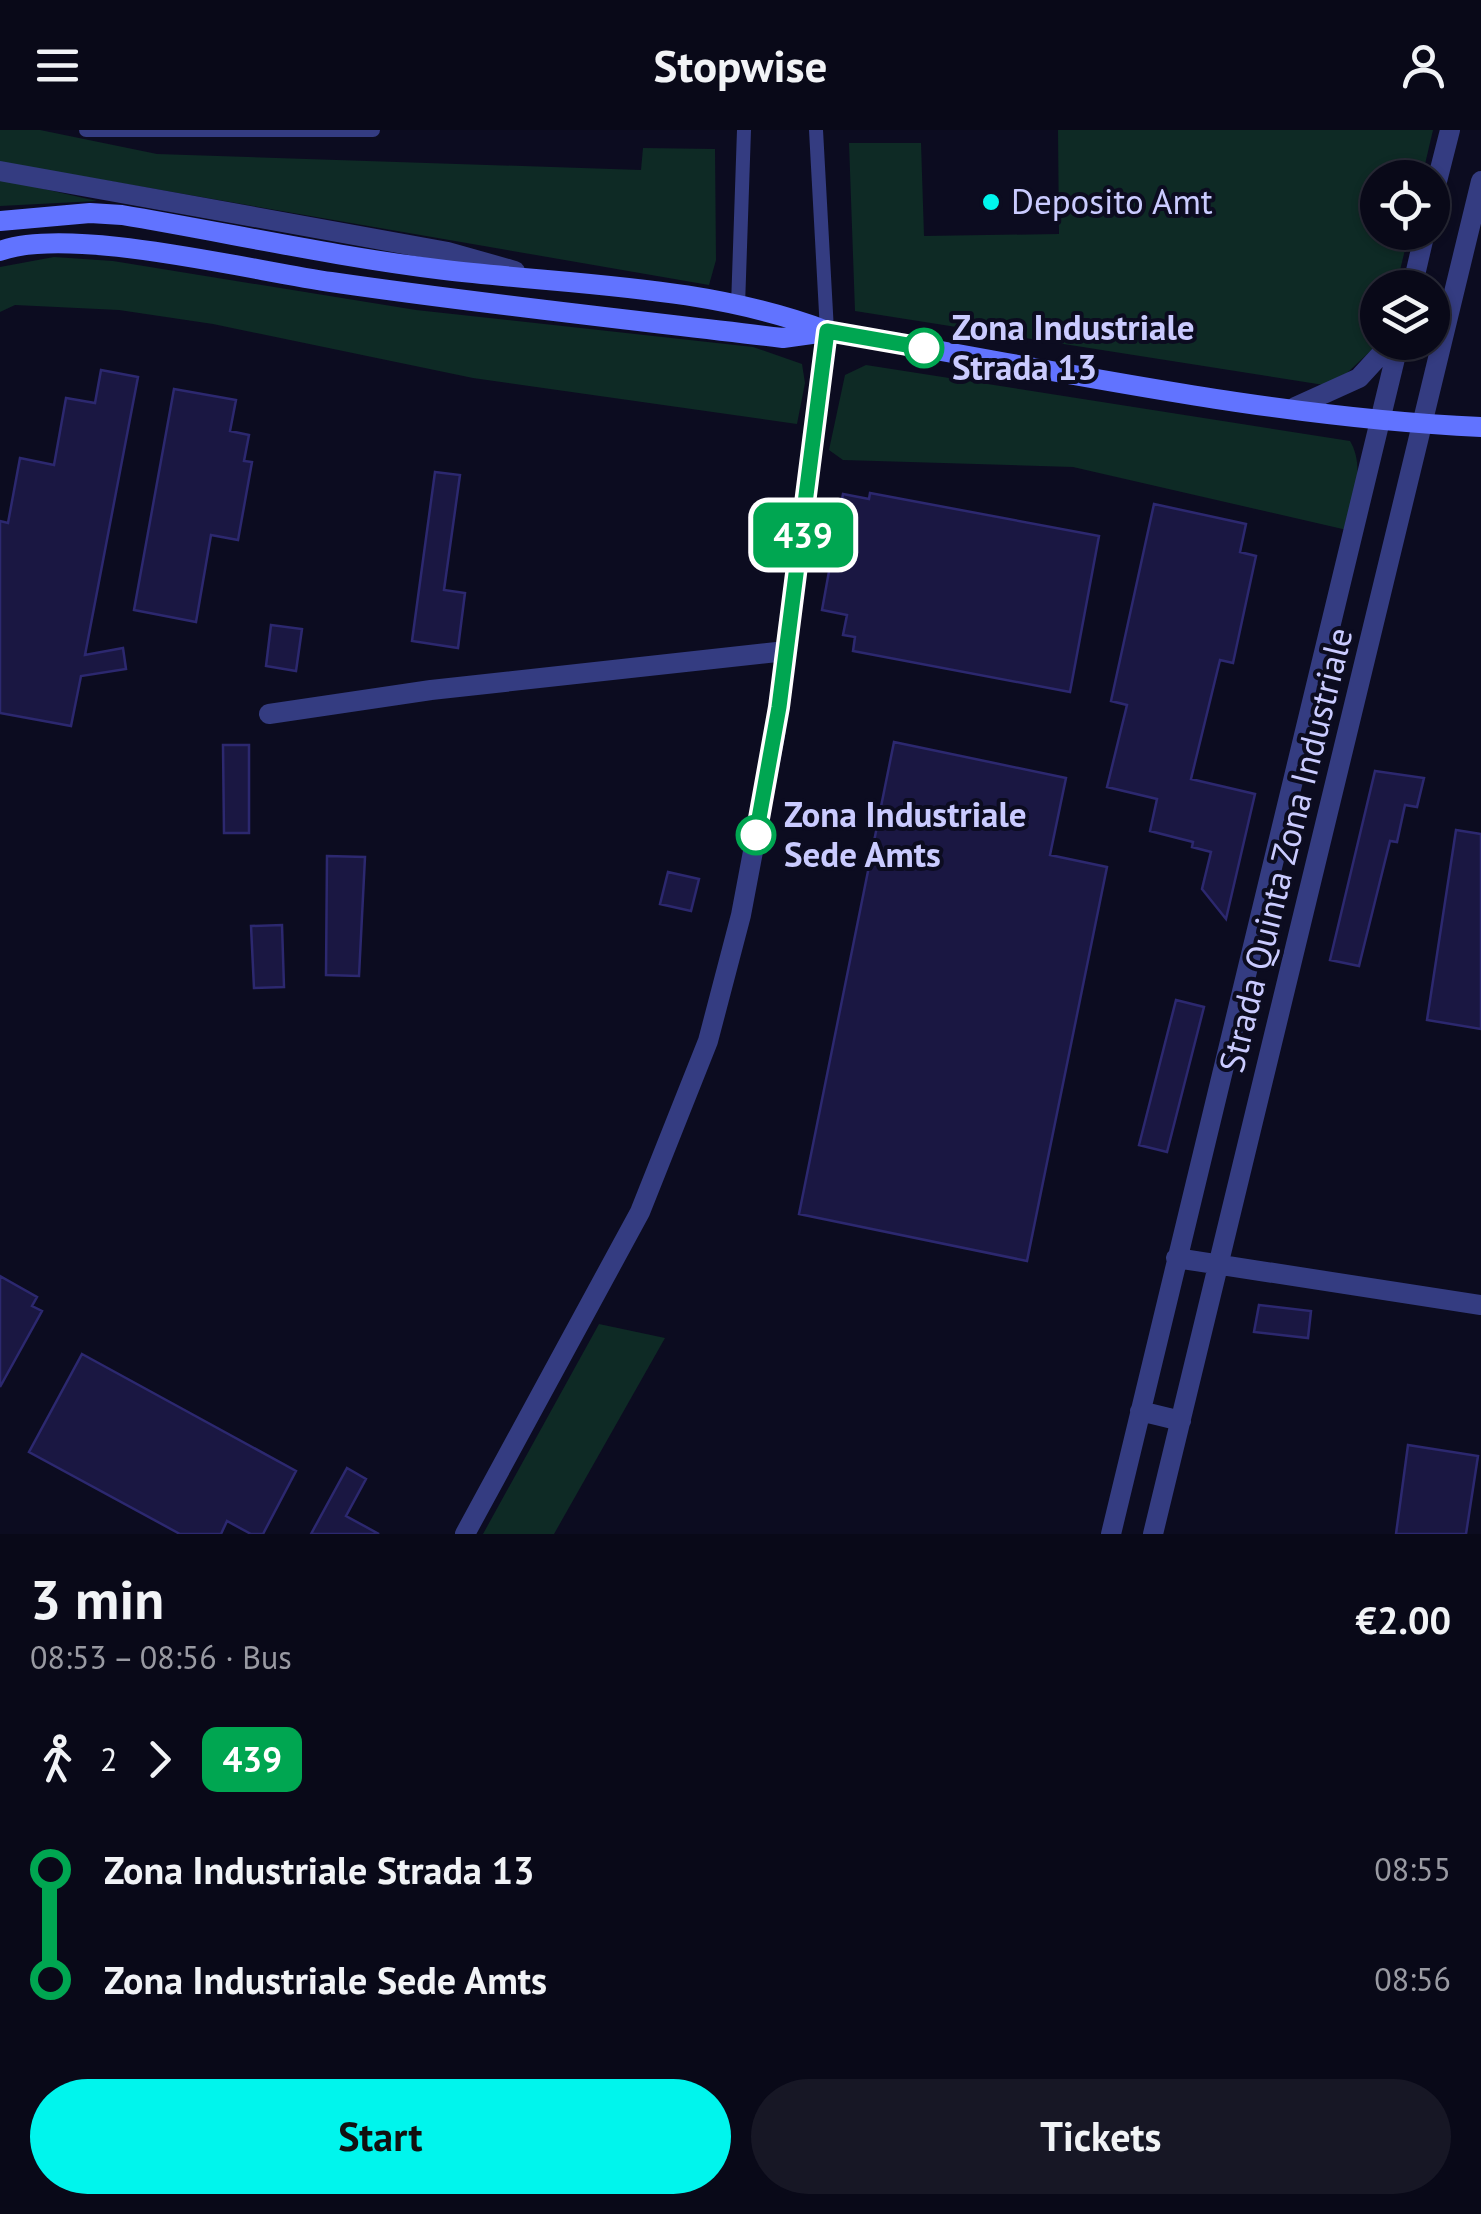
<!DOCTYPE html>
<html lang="en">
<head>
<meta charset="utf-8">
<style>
	body { margin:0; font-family:"PT Sans",sans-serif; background:#171725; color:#f1f3f6; height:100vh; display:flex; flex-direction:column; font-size:38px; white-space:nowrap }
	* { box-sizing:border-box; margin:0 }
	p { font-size:32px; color:#999aa2 }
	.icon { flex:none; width:55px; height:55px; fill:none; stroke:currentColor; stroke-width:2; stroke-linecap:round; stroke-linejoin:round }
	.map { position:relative; height:1404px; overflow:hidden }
	.sheet { display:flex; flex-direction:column; background:#090918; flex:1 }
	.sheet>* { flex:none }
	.badge { padding:0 20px; border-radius:15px; font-size:35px; line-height:65px }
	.controls { position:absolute; left:1360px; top:30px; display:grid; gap:20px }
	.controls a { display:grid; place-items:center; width:90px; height:90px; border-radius:50%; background:#090918; box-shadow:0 2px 8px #0004,0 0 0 2px #292a37; font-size:50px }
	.map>.badge { position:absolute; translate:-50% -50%; box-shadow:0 0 0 5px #fff }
	.legs { display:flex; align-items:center; gap:15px; height:110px; padding:0 30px; font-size:32px }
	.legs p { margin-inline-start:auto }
	.headline { display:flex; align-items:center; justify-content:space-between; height:170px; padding:0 30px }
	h1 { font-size:55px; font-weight:800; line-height:75px }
	.primary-button { display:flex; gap:20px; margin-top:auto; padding:20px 30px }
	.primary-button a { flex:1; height:115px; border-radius:60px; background:#00f5ed; color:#111; font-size:40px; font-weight:800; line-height:115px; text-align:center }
	.primary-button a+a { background:#171725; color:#f1f3f6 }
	ul { padding:0 30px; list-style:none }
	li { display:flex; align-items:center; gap:35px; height:110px; font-size:38px }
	li i { display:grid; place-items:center; width:15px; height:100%; margin:0 12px; background:currentColor }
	li i::after { content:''; width:25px; height:25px; margin:-12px; border:8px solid; border-radius:50%; background:#090918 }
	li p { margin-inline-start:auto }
	li:first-child i { background:linear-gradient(#0000 50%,currentColor 0) }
	li:last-child i { background:linear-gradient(currentColor 50%,#0000 0) }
	header { display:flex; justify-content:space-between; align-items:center; height:130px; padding:0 30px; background:#090918; font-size:45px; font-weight:800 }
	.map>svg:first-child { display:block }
	.green { fill:#0e2a25 }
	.building { fill:#1a1742; stroke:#2c286f; stroke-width:2.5 }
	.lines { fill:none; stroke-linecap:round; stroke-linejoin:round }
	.service { stroke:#343c81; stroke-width:14 }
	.minor { stroke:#343c81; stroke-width:20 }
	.tertiary { stroke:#343c81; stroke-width:20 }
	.secondary { stroke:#6173ff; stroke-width:20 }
	.line-1-casing { stroke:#fff; stroke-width:22 }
	.line-1 { stroke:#00a651; stroke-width:15 }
	.poi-dot { fill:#00f5ed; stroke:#0c0c20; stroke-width:4 }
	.stop-1-dot { fill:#fff; stroke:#00a651; stroke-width:5 }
	.labels { text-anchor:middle; stroke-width:8; stroke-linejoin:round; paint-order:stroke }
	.poi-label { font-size:35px; fill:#cacbff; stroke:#0c0c20; text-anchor:start }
	.stop-label { font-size:35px; font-weight:bold; fill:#cacbff; stroke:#0c0c20; text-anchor:start }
	.street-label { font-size:35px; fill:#cacbff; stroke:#0c0c20 }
</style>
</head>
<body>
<header><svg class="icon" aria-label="menu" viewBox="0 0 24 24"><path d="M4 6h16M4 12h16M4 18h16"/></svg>Stopwise<svg class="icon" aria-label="person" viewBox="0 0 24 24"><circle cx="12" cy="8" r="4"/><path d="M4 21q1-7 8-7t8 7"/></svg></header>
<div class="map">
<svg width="1481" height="1404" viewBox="0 0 1481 1404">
	<rect width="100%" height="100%" fill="#0c0c20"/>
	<path class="green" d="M0 0H40L157 24 641 40 643 18 715 19 716 130 709 155 5 33 0 32Z
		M1058 0H1433L1422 47 1378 48V102L1409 103 1396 157 1378 158 1379 213 1347 243 1324 255 855 181 849 13H921L924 106 1059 104Z
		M0 49 97 71 0 76Z
		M54 127 113 131 416 180 753 217 802 234 805 253 797 294 473 248 213 194 119 180 15 175 0 182V137Z
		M866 235 1350 311C1366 338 1352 370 1347 400L1073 337 843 330 829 320 845 245Z
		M599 1194 665 1208 554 1404H483Z"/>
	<path class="building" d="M101 240 138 247 85 525 123 518 126 539 81 546 71 596 0 583V391L8 393 20 328 54 335 66 268 95 273Z
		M174 259 236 270 230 301 249 305 244 331 252 332 238 410 211 405 196 492 134 480Z
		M435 342 460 345 444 460 465 463 458 518 412 511Z
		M870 363 1099 406 1070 562 853 521 855 507 843 505 847 485 822 480 843 364 869 369Z
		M1154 374 1246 394 1240 422 1256 426 1233 533 1220 530 1191 649 1255 664 1226 789 1202 759 1211 722 1192 717 1193 712 1150 701 1157 669 1107 657 1127 575 1111 571Z
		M271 495 302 499 296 541 266 536Z
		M894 612 1066 648 1050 725 1107 737 1027 1131 799 1084Z
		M223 615H249V703H224Z
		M1375 641 1424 648 1417 677 1405 675 1397 712 1390 711 1359 836 1330 830Z
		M1456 700 1481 704V899L1427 890Z
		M327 726 365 727 359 846 326 845Z
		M668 742 699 749 691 781 660 774Z
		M282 795 284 857 254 858 251 796Z
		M1176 870 1204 877 1167 1022 1139 1015Z
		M0 1146 37 1167 32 1176 42 1181 0 1257Z
		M1259 1175 1311 1181 1308 1208 1254 1202Z
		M82 1224 296 1341 263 1404H251L227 1391 221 1404H180L29 1322Z
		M1408 1315 1478 1326 1466 1404H1396Z
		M347 1338 366 1349 346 1386 379 1404H311Z"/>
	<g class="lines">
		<path class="service" d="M86 0H373
			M816 0 827 201
			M738 176 744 0"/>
		<path class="minor" d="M1432 71 1450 0
			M1412 158 1425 102
			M1295 277 1359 248 1392 212
			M269 584 431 560 786 521
			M1176 1128 1481 1175
			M1140 1281 1181 1291
			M465 1404 640 1082 708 911 741 785 775 605 827 201
			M1111 1404 1399 212
			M1153 1404 1481 51"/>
		<path class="tertiary" d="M0 41 448 122 515 141"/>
		<path class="secondary" d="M0 91 90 83 122 85C229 103 337 127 445 140 571 155 707 155 827 201 1043 237 1262 287 1481 297
			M0 121C69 95 253 141 331 152 481 174 633 190 783 208L826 202"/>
	</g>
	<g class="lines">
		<defs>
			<path id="line-1" d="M756 705 779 577 827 201 924 218"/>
		</defs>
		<use href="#line-1" class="line-1-casing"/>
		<use href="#line-1" class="line-1"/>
	</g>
	<circle class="poi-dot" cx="991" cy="72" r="10"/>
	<g class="stop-1-dot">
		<circle cx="924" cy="218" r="18"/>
		<circle cx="756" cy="705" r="18"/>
	</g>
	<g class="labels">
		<g class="poi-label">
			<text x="1011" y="84">Deposito Amt</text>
		</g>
		<g class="stop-label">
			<text x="952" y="210">Zona Industriale<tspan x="952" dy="40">Strada 13</tspan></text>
			<text x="784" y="697">Zona Industriale<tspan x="784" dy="40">Sede Amts</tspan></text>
		</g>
		<g class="street-label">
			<text transform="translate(1286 720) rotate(-76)" y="12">Strada Quinta Zona Industriale</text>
		</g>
	</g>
</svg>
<div class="controls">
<a><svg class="icon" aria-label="locate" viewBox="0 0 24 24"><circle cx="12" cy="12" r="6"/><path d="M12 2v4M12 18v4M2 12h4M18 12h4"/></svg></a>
<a><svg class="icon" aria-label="layers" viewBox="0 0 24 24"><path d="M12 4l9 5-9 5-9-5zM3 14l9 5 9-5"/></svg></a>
</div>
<b class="badge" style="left:803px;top:405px;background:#00a651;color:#fff">439</b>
</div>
<section class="sheet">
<div class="headline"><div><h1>3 min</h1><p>08:53 – 08:56 · Bus</p></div><b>€2.00</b></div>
<div class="legs"><svg class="icon" aria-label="walk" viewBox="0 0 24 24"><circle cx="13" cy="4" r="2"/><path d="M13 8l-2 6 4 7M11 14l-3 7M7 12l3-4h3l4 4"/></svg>2<svg class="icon" aria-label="forward" viewBox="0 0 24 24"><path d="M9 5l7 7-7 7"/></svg><b class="badge" style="background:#00a651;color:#fff">439</b></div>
<ul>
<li><i style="color:#00a651"></i><b>Zona Industriale Strada 13</b><p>08:55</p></li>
<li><i style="color:#00a651"></i><b>Zona Industriale Sede Amts</b><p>08:56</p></li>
</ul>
<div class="primary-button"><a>Start</a><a>Tickets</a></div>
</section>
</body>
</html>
